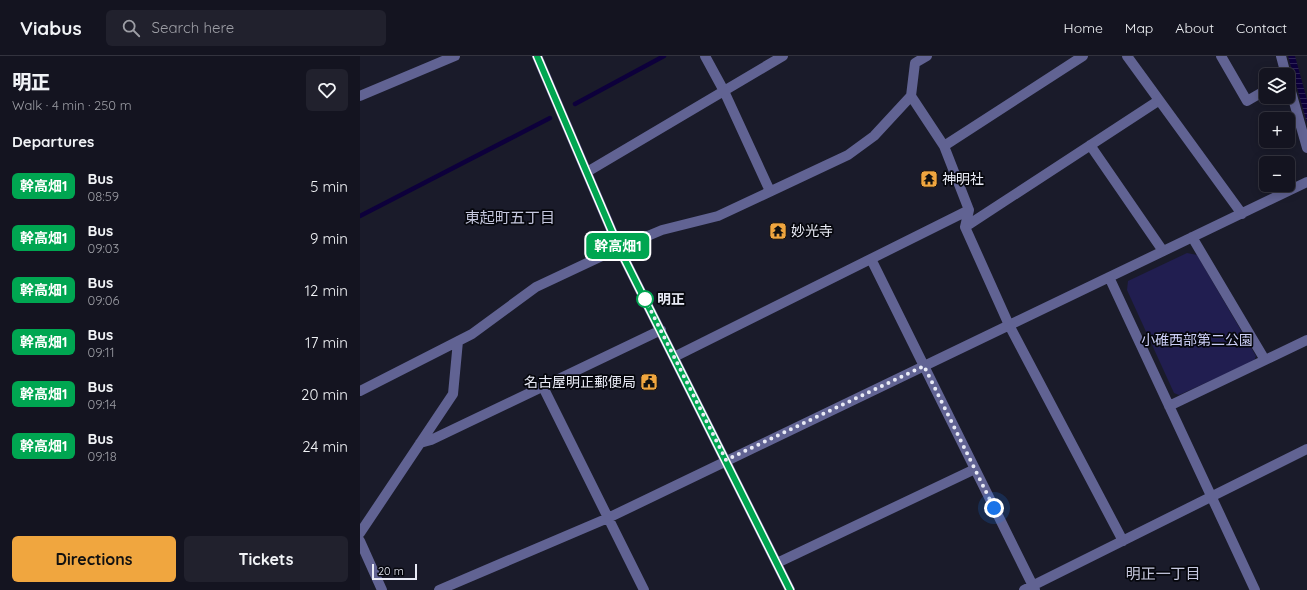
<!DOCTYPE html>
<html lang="en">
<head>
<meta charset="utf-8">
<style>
	body { margin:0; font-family:Quicksand,"Noto Sans JP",sans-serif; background:#21212d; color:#f1f3f6; height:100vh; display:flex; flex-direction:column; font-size:15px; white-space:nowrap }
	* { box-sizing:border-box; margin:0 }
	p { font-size:13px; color:#9d9ea5 }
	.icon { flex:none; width:22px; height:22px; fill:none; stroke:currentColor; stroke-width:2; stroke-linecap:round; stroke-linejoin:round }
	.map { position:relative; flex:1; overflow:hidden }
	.panel { display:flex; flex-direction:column; background:#141420; width:360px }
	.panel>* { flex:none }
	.badge { padding:0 8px; border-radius:6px; font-size:14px; line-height:26px }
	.controls { position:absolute; left:899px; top:12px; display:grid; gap:8px }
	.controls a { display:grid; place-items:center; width:36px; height:36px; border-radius:6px; background:#141420; box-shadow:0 2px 10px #0003,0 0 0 1px #33333e; font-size:20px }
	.scale { position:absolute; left:12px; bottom:10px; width:45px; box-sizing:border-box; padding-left:4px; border:2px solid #e9ebf6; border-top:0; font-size:11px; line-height:14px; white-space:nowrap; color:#e9ebf6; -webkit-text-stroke:3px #06070d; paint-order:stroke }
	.you { position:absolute; width:20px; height:20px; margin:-10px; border:3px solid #fff; border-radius:50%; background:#1a73e8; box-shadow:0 0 0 6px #1a73e833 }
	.map>.badge { position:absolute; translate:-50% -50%; box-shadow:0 0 0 2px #fff }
	h2 { padding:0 12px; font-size:15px; line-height:36px }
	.round { display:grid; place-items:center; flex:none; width:42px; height:42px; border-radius:6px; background:#21212d }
	.summary { display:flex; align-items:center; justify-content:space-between; height:68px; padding:0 12px }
	h1 { font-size:19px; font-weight:800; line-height:30px }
	.cta { display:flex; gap:8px; margin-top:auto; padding:8px 12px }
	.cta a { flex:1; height:46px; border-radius:6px; background:#f0a63f; color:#111; font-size:16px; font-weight:800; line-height:46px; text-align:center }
	.cta a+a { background:#21212d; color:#f1f3f6 }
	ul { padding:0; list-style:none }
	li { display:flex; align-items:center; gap:12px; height:52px; padding:0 12px }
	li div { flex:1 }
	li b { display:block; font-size:15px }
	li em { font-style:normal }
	li .badge { min-width:44px; font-weight:700; text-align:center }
	header { display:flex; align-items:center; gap:24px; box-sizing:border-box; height:56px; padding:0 20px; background:#141420; border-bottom:1px solid #33333e }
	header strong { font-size:19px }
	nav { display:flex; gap:22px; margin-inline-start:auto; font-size:14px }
	.search { width:280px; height:36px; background:#21212d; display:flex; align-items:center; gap:10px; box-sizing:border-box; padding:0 14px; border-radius:6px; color:#9d9ea5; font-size:15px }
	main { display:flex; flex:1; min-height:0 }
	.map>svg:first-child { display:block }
	.park { fill:#211e50 }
	.water { fill:url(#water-rules) }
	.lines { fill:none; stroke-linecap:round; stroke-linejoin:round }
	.stream { stroke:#0d003b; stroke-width:4.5 }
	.minor { stroke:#616393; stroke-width:10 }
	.line-casing { stroke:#fff; stroke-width:9 }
	.line { stroke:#00a651; stroke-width:6 }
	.walk { stroke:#e9ebf6; stroke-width:4; stroke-dasharray:0 7.2 }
	.stop-dot { fill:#fff; stroke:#00a651; stroke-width:2 }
	.labels { text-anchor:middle; stroke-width:3.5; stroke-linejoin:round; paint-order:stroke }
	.poi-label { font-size:14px; fill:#e9ebf6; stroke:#06070d; text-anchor:start }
	.stop-label { font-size:14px; font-weight:bold; fill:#e9ebf6; stroke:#06070d; text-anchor:start }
	.park-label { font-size:14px; fill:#cbcef6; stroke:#06070d }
	.neighbourhood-label { font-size:15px; fill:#c6c8de; stroke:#06070d }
</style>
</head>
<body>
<header>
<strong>Viabus</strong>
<div class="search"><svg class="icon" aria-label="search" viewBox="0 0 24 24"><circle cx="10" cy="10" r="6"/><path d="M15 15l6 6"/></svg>Search here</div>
<nav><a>Home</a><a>Map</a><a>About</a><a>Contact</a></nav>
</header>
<main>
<section class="panel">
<div class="summary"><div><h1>明正</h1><p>Walk · 4 min · 250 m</p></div><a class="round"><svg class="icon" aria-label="heart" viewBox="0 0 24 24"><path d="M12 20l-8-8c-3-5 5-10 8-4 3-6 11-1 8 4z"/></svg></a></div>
<h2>Departures</h2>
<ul>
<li><span class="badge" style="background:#00a651;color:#fff">幹高畑1</span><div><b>Bus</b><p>08:59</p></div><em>5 min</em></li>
<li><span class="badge" style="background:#00a651;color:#fff">幹高畑1</span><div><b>Bus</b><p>09:03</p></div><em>9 min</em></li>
<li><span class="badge" style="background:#00a651;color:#fff">幹高畑1</span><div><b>Bus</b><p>09:06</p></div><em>12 min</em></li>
<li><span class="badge" style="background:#00a651;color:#fff">幹高畑1</span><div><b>Bus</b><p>09:11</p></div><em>17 min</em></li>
<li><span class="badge" style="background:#00a651;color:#fff">幹高畑1</span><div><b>Bus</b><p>09:14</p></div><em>20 min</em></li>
<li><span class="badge" style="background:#00a651;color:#fff">幹高畑1</span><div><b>Bus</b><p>09:18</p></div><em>24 min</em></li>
</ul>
<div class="cta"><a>Directions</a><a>Tickets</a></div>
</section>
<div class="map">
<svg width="947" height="534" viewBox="0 0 947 534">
	<defs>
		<pattern id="water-rules" width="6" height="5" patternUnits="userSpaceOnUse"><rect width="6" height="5" fill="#0d003b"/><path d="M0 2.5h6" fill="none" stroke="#302558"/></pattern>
	</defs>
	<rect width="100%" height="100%" fill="#1a1b2a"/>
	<path class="park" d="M827 197 837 199 896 300 894 305 819 339 814 337 767 234 768 225Z"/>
	<path class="water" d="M928 0H935L947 44V67Z"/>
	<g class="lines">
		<path class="stream" d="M215 48 304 0
			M0 160 190 62"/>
		<path class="minor" d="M177 0 259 192 430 534
			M345 0 364 35 410 135
			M767 0 882 158
			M861 0 887 45 906 34
			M921 0 926 19
			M928 25 947 92
			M0 40 95 0
			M551 40 584 90 609 154 605 171 649 269 763 485
			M730 89 803 195
			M584 90 723 0
			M227 116 423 0
			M605 171 798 45
			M832 181 905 304
			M511 203 675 534
			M749 221 895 534
			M314 301 609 154
			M183 331 284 534
			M0 335 112 278 176 231 259 192 302 174 358 160 488 99 514 80 551 40 555 7 567 0
			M809 350 947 284
			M60 387 71 384 301 274
			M0 477 93 338 98 285
			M0 485 22 534
			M417 507 615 413
			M79 534 248 462 947 126
			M664 534 947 393"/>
	</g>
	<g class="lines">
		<defs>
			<path id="line" d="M177 0 259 192 430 534"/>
		</defs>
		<use href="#line" class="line-casing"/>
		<use href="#line" class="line"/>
		<path class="walk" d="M285 243 366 404 564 310 634 452"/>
	</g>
	<defs>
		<symbol id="temple-square" viewBox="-11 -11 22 22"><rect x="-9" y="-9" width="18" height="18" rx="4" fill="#f0a63f" stroke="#06070d"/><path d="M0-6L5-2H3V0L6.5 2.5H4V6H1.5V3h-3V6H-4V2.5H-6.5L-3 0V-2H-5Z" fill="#111"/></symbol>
		<symbol id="civic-square" viewBox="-11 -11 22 22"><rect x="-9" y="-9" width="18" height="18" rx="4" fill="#f0a63f" stroke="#06070d"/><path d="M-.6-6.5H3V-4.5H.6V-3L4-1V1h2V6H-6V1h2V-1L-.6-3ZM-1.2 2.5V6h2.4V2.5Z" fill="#111"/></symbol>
	</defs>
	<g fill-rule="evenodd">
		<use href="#temple-square" x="559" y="113" width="20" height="20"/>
		<use href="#temple-square" x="408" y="165" width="20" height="20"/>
		<use href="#civic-square" x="279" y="316" width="20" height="20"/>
	</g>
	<circle class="stop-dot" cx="285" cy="243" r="8"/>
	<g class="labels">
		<g class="poi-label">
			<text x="582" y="128">神明社</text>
			<text x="431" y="180">妙光寺</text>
			<text x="276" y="331" text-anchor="end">名古屋明正郵便局</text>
		</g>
		<g class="stop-label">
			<text x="297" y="248">明正</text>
		</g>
		<g class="park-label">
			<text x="837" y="289">小碓西部第二公園</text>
		</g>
		<g class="neighbourhood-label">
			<text x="150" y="167">東起町五丁目</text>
			<text x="803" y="523">明正一丁目</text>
		</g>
	</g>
</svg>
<div class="controls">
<a><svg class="icon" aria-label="layers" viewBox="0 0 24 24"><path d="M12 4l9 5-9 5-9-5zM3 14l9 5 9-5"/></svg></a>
<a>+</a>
<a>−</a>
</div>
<div class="scale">20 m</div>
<div class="you" style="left:634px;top:452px"></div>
<b class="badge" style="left:258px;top:190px;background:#00a651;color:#fff">幹高畑1</b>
</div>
</main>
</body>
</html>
